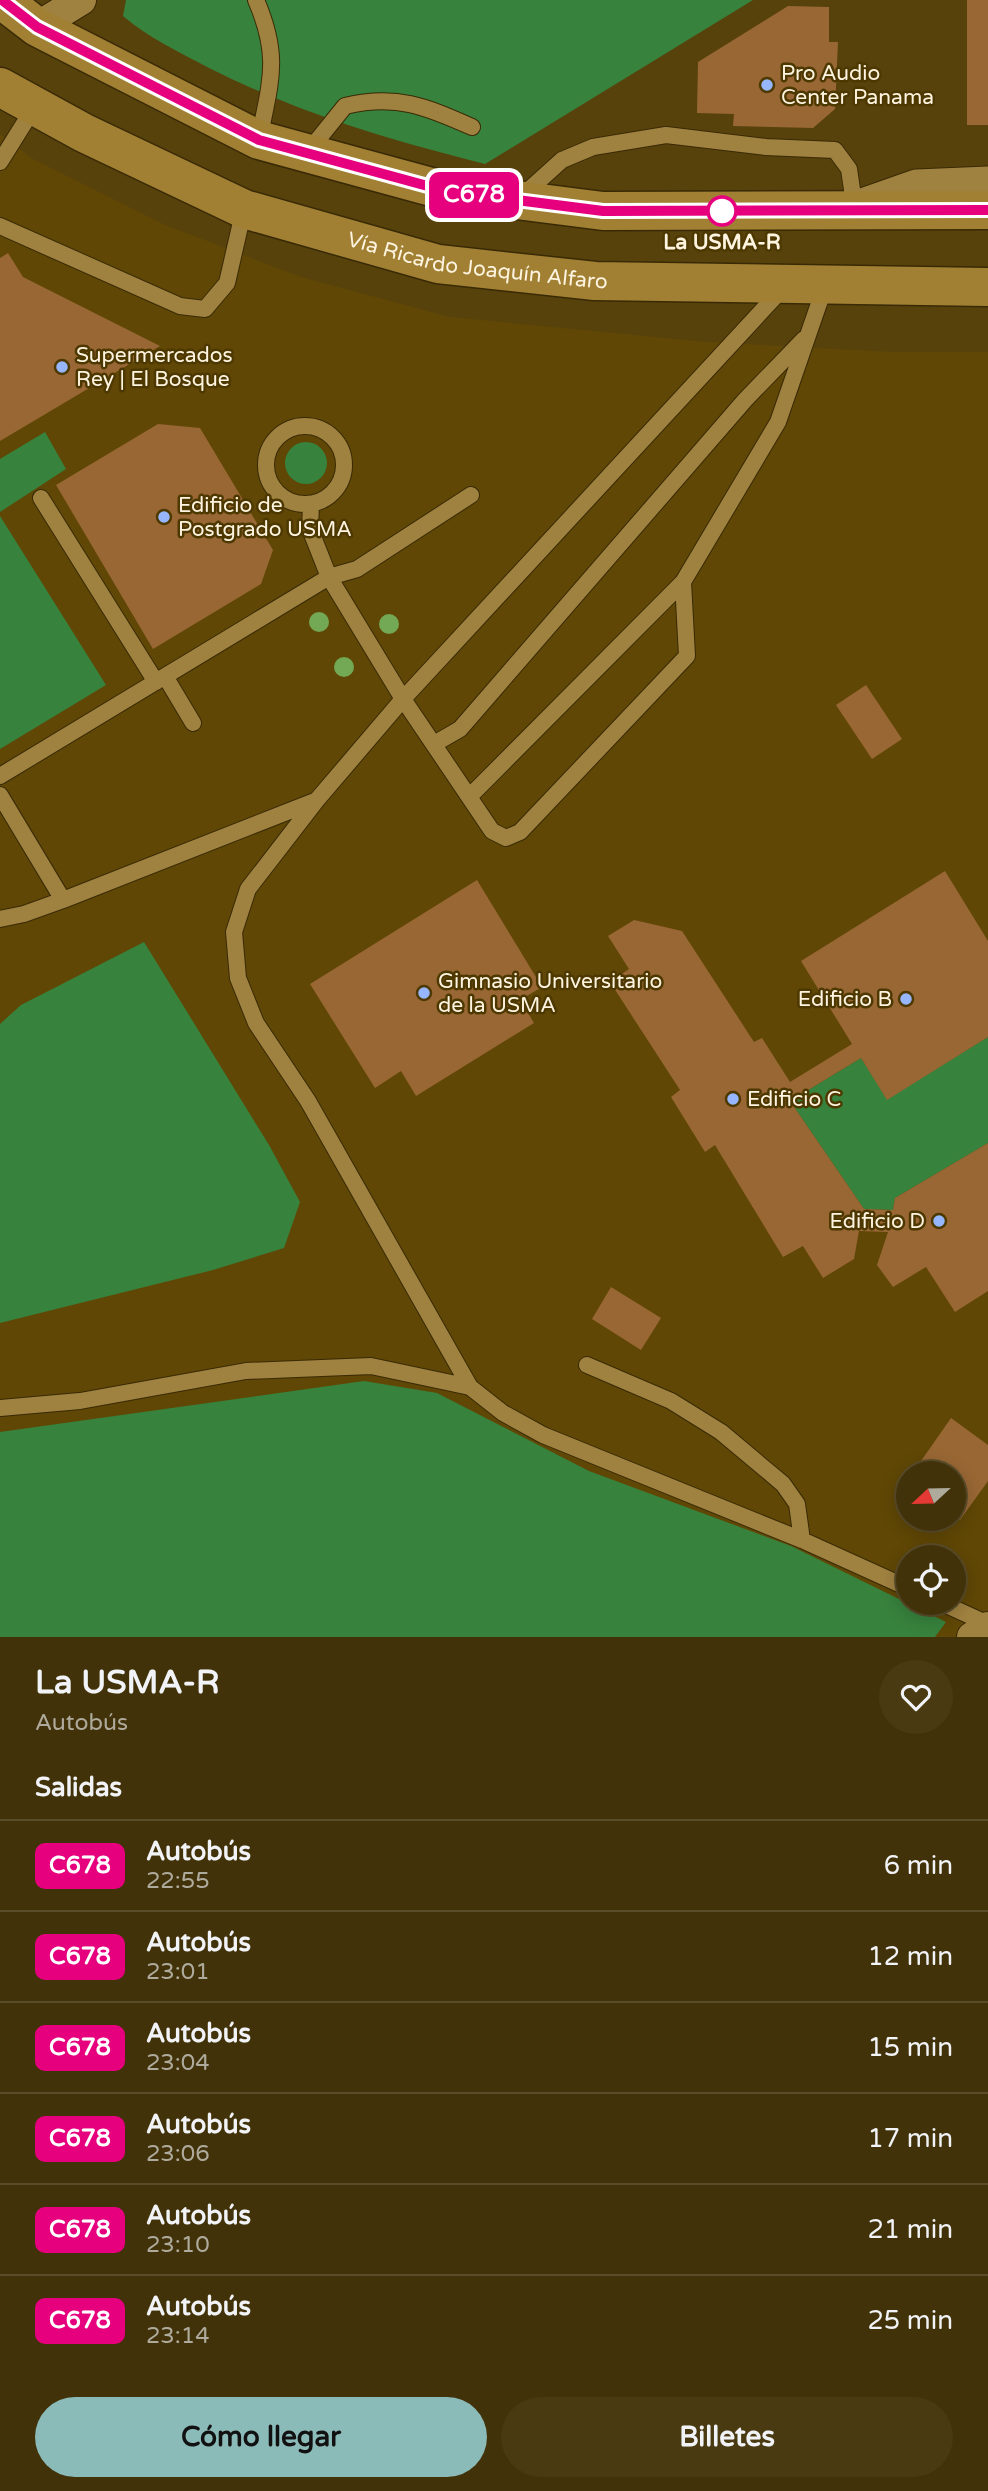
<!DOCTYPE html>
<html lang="es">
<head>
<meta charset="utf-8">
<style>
	body { margin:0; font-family:"Varela Round",sans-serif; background:#493a12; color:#f1f3f6; height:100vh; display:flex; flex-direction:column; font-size:26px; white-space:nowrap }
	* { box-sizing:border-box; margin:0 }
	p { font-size:23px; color:#aeaa9c }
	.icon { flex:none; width:38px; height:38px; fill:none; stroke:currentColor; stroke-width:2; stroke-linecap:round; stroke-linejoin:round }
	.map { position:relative; height:1637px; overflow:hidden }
	.drawer { display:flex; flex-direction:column; background:#423209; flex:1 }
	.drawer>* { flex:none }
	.badge { padding:0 14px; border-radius:10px; font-size:24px; line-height:46px }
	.needle { width:46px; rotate:248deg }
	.controls { position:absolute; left:896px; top:1461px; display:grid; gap:14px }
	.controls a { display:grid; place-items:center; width:70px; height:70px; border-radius:50%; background:#423209; box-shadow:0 4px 18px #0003,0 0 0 2px #5a4d2a; font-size:35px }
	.map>.badge { position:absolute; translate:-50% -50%; box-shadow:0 0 0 4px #fff }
	h2 { padding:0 35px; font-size:26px; line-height:63px }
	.round { display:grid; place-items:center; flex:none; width:74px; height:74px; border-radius:37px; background:#493a12 }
	.headline { display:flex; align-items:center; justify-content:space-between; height:119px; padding:0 35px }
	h1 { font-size:33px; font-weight:700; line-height:52px }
	.primary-button { display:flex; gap:14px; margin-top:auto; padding:14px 35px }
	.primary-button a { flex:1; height:80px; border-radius:42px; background:#8bbbb9; color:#111; font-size:28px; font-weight:700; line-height:80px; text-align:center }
	.primary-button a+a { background:#493a12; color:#f1f3f6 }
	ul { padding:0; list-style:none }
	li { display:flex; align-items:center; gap:21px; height:91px; padding:0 35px; border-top:2px solid #5a4d2a }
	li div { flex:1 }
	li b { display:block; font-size:26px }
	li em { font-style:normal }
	li .badge { min-width:77px; font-weight:700; text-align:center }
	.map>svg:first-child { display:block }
	.built { fill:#604706; fill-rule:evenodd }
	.green { fill:#37823d }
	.building { fill:#986734 }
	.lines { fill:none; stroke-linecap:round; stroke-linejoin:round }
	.service-casing { stroke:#392a05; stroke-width:18 }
	.minor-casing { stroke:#392a05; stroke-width:32 }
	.tertiary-casing { stroke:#392a05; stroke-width:39 }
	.primary-casing { stroke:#392a05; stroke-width:41 }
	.service { stroke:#a08240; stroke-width:16 }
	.minor { stroke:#a08240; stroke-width:30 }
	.tertiary { stroke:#a08240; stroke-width:37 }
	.primary { stroke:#a18034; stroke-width:38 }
	.tree { fill:#73a854 }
	.line-casing { stroke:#fff; stroke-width:16 }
	.line { stroke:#e6007e; stroke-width:10 }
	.poi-dot { fill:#96b6fd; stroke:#4d3800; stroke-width:2.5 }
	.stop-dot { fill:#fff; stroke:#e6007e; stroke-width:3.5 }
	.labels { text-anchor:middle; stroke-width:5; stroke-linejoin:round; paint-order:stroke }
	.poi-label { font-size:21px; fill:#fef4e0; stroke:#4d3800; text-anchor:start }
	.stop-label { font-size:21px; font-weight:bold; fill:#fef4e0; stroke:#4d3800 }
	.street-label { font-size:21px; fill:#fef4e0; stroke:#4d3800 }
</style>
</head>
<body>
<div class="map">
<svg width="988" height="1637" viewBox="0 0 988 1637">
	<rect width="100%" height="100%" fill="#58420c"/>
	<path class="built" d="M0 134 33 159 163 224 301 277 450 317 707 342 893 352H988V1637H440L0 1627ZM908 1474H954V1519H908ZM908 1558H954V1603H908Z"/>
	<path class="green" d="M126 0H753L485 164C386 139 301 114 209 68 179 52 149 38 123 16Z
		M45 432 66 469 0 512V459Z
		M285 463a21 21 0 1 1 42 0a21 21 0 1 1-42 0Z
		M0 516 106 685 0 749Z
		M144 942 269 1145 300 1202 284 1248 213 1270 0 1323V1024L21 1005Z
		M988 1037V1143L895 1198 893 1210 864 1209 790 1101 861 1058 887 1099Z
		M364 1381 437 1393 589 1471 791 1546 946 1622 935 1637H0V1432Z"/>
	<path class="building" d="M967 0H988V125H967Z
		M788 6 829 7V42H838L835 109 813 128 733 126 734 114 697 113 698 62Z
		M8 253 23 277 160 346 0 441V258Z
		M158 424 200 428 273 550 261 584 153 649 56 485Z
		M866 685 902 739 872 759 836 705Z
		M945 871 988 941V1037L887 1100 861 1058 790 1101 864 1209 893 1210 895 1198 988 1143V1291L955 1312 926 1267 893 1287 877 1265 888 1232 859 1231 854 1259 823 1278 803 1246 783 1257 715 1145 705 1152 671 1097 680 1090 610 982 629 969 608 936 634 920 682 931 754 1042 762 1038 790 1082 852 1044 801 961Z
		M477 880 542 987 520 1000 534 1023 416 1096 401 1071 375 1088 310 984Z
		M611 1287 661 1318 641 1350 592 1319Z
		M951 1418 988 1445V1481L960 1520 954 1516V1474H912Z"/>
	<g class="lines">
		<defs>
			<path id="service" d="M256 0C281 58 270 82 259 140
				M307 153 345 106C396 94 425 106 472 127
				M0 162 35 106
				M521 197 562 160 593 147 666 135 766 147 835 150 849 169 855 210
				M0 226 180 306 205 309 227 283 244 209
				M784 287 403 699 316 801 248 889 234 932 238 978 256 1023 308 1101 470 1387 503 1413 543 1435 802 1540 908 1588
				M266 465a39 39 0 1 1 78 0a39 39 0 1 1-78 0Z
				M41 498 156 682
				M311 504 310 529 329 577 403 699 492 831 506 838 520 832 687 656 683 582
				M165 676 193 723
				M434 744 460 729 745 400 804 339
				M0 776 329 577 357 569 471 495
				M0 795 63 900
				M469 797 683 582 778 422 825 286
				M0 919 24 914 63 900 315 801
				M587 1365 671 1401 721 1432 783 1484 797 1504 802 1540
				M0 1408 80 1401 246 1371 371 1366 470 1387
				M942 1603 988 1624"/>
			<path id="minor" d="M37 27 81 0
				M972 1637 988 1627"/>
			<path id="tertiary" d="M863 207 917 188 988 185"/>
			<g id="primary">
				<path d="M2 0 37 27 259 140 446 191 603 211 988 210"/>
				<path id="s1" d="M0 87 84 133 244 209 438 264 595 281 988 287"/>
			</g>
		</defs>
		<use href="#service" class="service-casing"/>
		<use href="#minor" class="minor-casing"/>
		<use href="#tertiary" class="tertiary-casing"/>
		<use href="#primary" class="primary-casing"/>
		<use href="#service" class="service"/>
		<use href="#minor" class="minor"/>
		<use href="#tertiary" class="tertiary"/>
		<use href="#primary" class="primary"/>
	</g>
	<g class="tree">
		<circle cx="319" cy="622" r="10"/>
		<circle cx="389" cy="624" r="10"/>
		<circle cx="344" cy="667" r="10"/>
	</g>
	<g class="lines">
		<defs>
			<path id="line" d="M2 0 37 27 259 140 446 191 603 211 988 210"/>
		</defs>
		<use href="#line" class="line-casing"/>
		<use href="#line" class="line"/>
	</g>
	<g class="poi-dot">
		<circle cx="767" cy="85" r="7"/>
		<circle cx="62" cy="367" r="7"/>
		<circle cx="164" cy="517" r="7"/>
		<circle cx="424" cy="993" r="7"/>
		<circle cx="906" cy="999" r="7"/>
		<circle cx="733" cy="1099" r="7"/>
		<circle cx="939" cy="1221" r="7"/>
	</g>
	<circle class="stop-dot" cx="722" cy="211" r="14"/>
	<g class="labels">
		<g class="poi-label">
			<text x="781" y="80">Pro Audio<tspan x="781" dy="24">Center Panama</tspan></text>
			<text x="76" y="362">Supermercados<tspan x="76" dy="24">Rey | El Bosque</tspan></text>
			<text x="178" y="512">Edificio de<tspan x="178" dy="24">Postgrado USMA</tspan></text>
			<text x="438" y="988">Gimnasio Universitario<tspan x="438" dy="24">de la USMA</tspan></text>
			<text x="892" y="1006" text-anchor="end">Edificio B</text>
			<text x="747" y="1106">Edificio C</text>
			<text x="925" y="1228" text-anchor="end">Edificio D</text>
		</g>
		<g class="stop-label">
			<text x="722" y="249">La USMA-R</text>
		</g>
		<g class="street-label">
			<text dy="7" stroke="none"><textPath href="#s1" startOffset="513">Vía Ricardo Joaquín Alfaro</textPath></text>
		</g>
	</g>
</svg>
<div class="controls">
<a><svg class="needle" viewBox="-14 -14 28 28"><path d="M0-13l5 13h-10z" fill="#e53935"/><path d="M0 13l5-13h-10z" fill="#aeaa9c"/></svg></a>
<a><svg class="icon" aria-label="locate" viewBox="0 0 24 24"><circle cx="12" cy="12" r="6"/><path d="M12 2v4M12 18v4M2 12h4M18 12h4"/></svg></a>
</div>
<b class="badge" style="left:474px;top:195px;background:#e6007e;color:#fff">C678</b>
</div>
<section class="drawer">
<div class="headline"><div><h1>La USMA-R</h1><p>Autobús</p></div><a class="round"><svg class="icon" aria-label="heart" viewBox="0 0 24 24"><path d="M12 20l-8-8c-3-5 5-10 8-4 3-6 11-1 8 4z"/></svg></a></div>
<h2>Salidas</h2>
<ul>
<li><span class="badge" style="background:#e6007e;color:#fff">C678</span><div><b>Autobús</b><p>22:55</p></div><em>6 min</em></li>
<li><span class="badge" style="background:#e6007e;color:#fff">C678</span><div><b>Autobús</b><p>23:01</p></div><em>12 min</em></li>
<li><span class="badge" style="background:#e6007e;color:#fff">C678</span><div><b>Autobús</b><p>23:04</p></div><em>15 min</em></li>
<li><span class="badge" style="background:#e6007e;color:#fff">C678</span><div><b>Autobús</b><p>23:06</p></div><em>17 min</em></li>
<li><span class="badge" style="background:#e6007e;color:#fff">C678</span><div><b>Autobús</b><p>23:10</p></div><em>21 min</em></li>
<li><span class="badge" style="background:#e6007e;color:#fff">C678</span><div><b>Autobús</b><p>23:14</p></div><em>25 min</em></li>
</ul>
<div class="primary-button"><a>Cómo llegar</a><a>Billetes</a></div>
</section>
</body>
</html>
